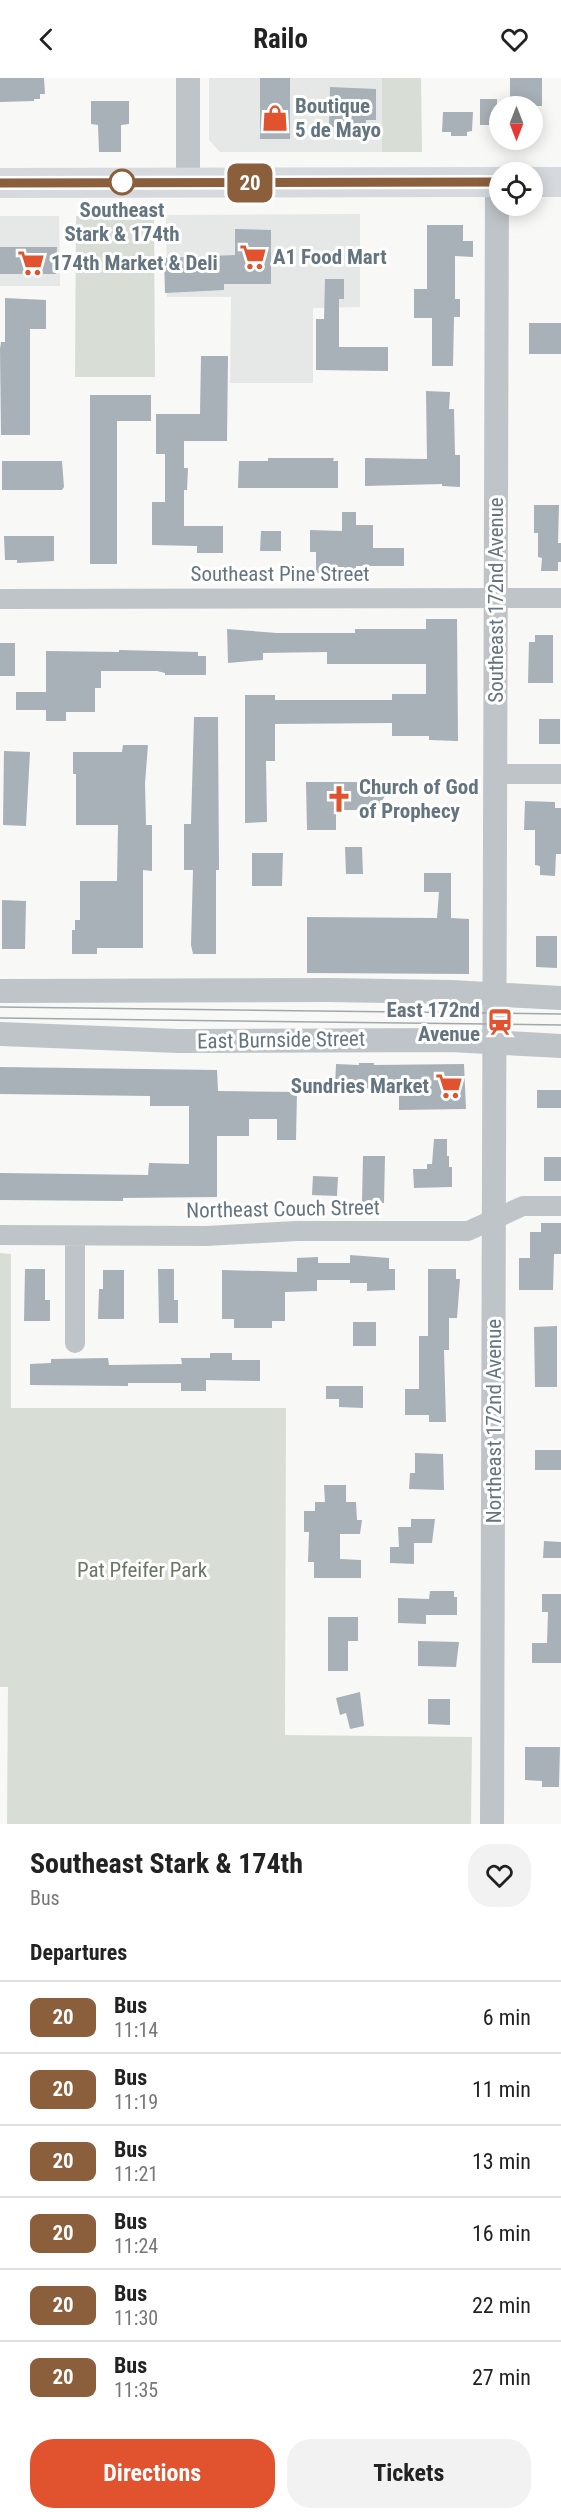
<!DOCTYPE html>
<html lang="en">
<head>
<meta charset="utf-8">
<style>
	body { margin:0; font-family:"Roboto Condensed",sans-serif; background:#f2f2f2; color:#222; height:100vh; display:flex; flex-direction:column; font-size:22px; white-space:nowrap }
	* { box-sizing:border-box; margin:0 }
	p { font-size:20px; color:#767676 }
	.icon { flex:none; width:33px; height:33px; fill:none; stroke:currentColor; stroke-width:2; stroke-linecap:round; stroke-linejoin:round }
	.map { position:relative; height:1746px; overflow:hidden }
	.drawer { display:flex; flex-direction:column; background:#fff; flex:1 }
	.drawer>* { flex:none }
	.badge { padding:0 12px; border-radius:9px; font-size:21px; line-height:39px }
	.needle { width:39px; rotate:180deg }
	.tools { position:absolute; left:489px; top:18px; display:grid; gap:12px }
	.tools a { display:grid; place-items:center; width:54px; height:54px; border-radius:50%; background:#fff; box-shadow:0 3px 15px #0003; font-size:30px }
	.map>.badge { position:absolute; translate:-50% -50%; box-shadow:0 0 0 3px #fff }
	h2 { padding:0 30px; font-size:22px; line-height:54px }
	.round { display:grid; place-items:center; flex:none; width:63px; height:63px; border-radius:24px; background:#f2f2f2 }
	.summary { display:flex; align-items:center; justify-content:space-between; height:102px; padding:0 30px }
	h1 { font-size:28px; font-weight:700; line-height:45px }
	.action { display:flex; gap:12px; margin-top:auto; padding:12px 30px }
	.action a { flex:1; height:69px; border-radius:24px; background:#e1522e; color:#fff; font-size:24px; font-weight:700; line-height:69px; text-align:center }
	.action a+a { background:#f2f2f2; color:#222 }
	ul { padding:0; list-style:none }
	li { display:flex; align-items:center; gap:18px; height:72px; padding:0 30px; border-top:2px solid #e0e0e0 }
	li div { flex:1 }
	li b { display:block; font-size:22px }
	li em { font-style:normal }
	li .badge { min-width:66px; font-weight:700; text-align:center }
	header { display:flex; justify-content:space-between; align-items:center; height:78px; padding:0 30px; background:#fff; font-size:27px; font-weight:700 }
	.map>svg:first-child { display:block }
	.built { fill:#e6e7e7 }
	.green { fill:#d8ddd5 }
	.building { fill:#a8b1b7 }
	.lines { fill:none; stroke-linecap:round; stroke-linejoin:round }
	.minor { stroke:#bfc4c8; stroke-width:20 }
	.tertiary { stroke:#bfc4c8; stroke-width:24 }
	.primary { stroke:#d6dade; stroke-width:30 }
	.tram { stroke:#a1a8ad; stroke-width:1.5 }
	.line-casing { stroke:#fff; stroke-width:14 }
	.line { stroke:#8b5e3c; stroke-width:9 }
	.stop-dot { fill:#fff; stroke:#8b5e3c; stroke-width:3 }
	.labels { text-anchor:middle; stroke-width:6; stroke-linejoin:round; paint-order:stroke }
	.poi-label { font-size:21px; font-weight:bold; fill:#647580; stroke:#fff; text-anchor:start }
	.stop-label { font-size:21px; font-weight:bold; fill:#647580; stroke:#fff }
	.street-label { font-size:21px; fill:#647580; stroke:#fff }
	.park-label { font-size:21px; fill:#677963; stroke:#fff }
</style>
</head>
<body>
<header><svg class="icon" aria-label="back" viewBox="0 0 24 24"><path d="M15 5l-7 7 7 7"/></svg>Railo<svg class="icon" aria-label="heart" viewBox="0 0 24 24"><path d="M12 20l-8-8c-3-5 5-10 8-4 3-6 11-1 8 4z"/></svg></header>
<div class="map">
<svg width="561" height="1746" viewBox="0 0 561 1746">
	<rect width="100%" height="100%" fill="#f8f8f6"/>
	<path class="built" d="M209 0H382V74H220L209 62Z
		M360 136V229L313 230V305H230L231 219H167L166 137Z
		M0 138H59L60 208H0Z"/>
	<path class="green" d="M382 0H421L422 74H382Z
		M76 138H154L155 299H75Z
		M0 1175 11 1176V1330H286L285 1657 472 1659 471 1746H7L8 1609H0Z"/>
	<path class="building" d="M0 0H44L45 16H40V21H34V23L0 24Z
		M260 0H290V61H260Z
		M510 0H542V28H510Z
		M330 9 376 11V42H366V50L329 49Z
		M480 21H497V47H480Z
		M91 23H129V46L121 47V74H99L98 47 91 46Z
		M443 34H473L472 53 467 54V58H451V54H442Z
		M427 147H463V163H473V179L455 178V221H460V239H454L453 288H432V240H414V211H427Z
		M235 151 271 152V206H224V212L165 215 164 180 235 177Z
		M0 169H57L56 196H0Z
		M325 201H344V221H339V269H388V293L316 292V241H324Z
		M5 220 46 222V251H30V357H1L0 271 1 264H5Z
		M529 245H561V276H529Z
		M201 278H228L227 363H184V390H188L187 412H184V448H223V475H197V468L152 467V424H165V376H156V336H200Z
		M426 313 450 314 449 331H454L455 377H460V409L442 408V406L365 408V380L427 381Z
		M90 317H151V343H117V486H90Z
		M268 380H334L333 383H338V410H238L239 383H268Z
		M2 383H62L64 409 62 412H2Z
		M534 427H559L558 465H561V484H558V493H541L542 480 538 479V455H534Z
		M342 434H356V447H373V470H404V488H356V495H316V474H310V452L342 453Z
		M261 453H281V473H260Z
		M4 458H54V483L17 485V482H5Z
		M426 541H457L458 663 429 662V658H392V645L275 646V683H266L267 744 245 745V617H275V622H392V616H426V586H327V574L263 575V582L228 585 227 551 277 555H355V551H426Z
		M535 557H553V605H528L529 564H535Z
		M0 565H15V598H0Z
		M119 572 198 574V578H206V597H165V595L157 593H101V610H95V634H66V643H46V632H16V614H46V573L119 574Z
		M194 639H218L219 792H216V876H193L191 867 193 792H184V746H191Z
		M539 641H560V666H539Z
		M123 667H148L145 705 146 747H152V793L143 792V870H97V876H72V852H75V842H80V803H117L118 747H76V696H73V674H122Z
		M4 673 30 674 26 748 3 747Z
		M306 704H376L385 718 376 732H336V752H307Z
		M525 723 555 724V730H561V776H556L555 798 540 797V788L535 787V752H524Z
		M345 769H362L363 796H346Z
		M252 775H283L282 808H252Z
		M424 795H451V840L469 841V896L307 895V839L437 840 439 814H424Z
		M2 822 26 823 25 871H2Z
		M536 858H557V890L536 889Z
		M359 985H374V987L464 986 466 1031 399 1032V1011L335 1010 336 986 359 987Z
		M0 989 217 992 218 1013 297 1014 296 1062H277V1041H249V1058H217V1119L123 1120V1123L0 1122V1095L148 1097 149 1085 189 1086V1028H150V1018L0 1016Z
		M537 1012H561V1030H537Z
		M434 1061H447V1078H449V1089H452V1109L414 1110 413 1091H427V1086H432Z
		M363 1078H385L384 1125 362 1124Z
		M544 1079H561V1103H544Z
		M313 1098 338 1099 337 1118 312 1117Z
		M541 1145H561V1176H554L553 1212H519V1180H530V1154H541Z
		M350 1177 389 1180V1191H395V1212L367 1213V1205H350V1202H317V1213L285 1214V1243H272V1250H234V1241H222V1192L297 1194V1180L318 1179V1185H350Z
		M25 1191H45V1222H50V1243H24Z
		M158 1191H174V1222H178V1245H159Z
		M428 1191H456V1201H460L457 1240H449V1272H444L446 1344H429V1337H405V1311H419V1258H428Z
		M103 1192H124V1241H98L99 1211H103Z
		M353 1244H376V1268H353Z
		M557 1248V1309H535L534 1249Z
		M210 1275H232V1282H260V1303L206 1302V1313H181V1305H128V1308L30 1307V1286L51 1285V1281L108 1280 109 1287 182 1286 181 1280H210Z
		M326 1308H363V1330L339 1329V1321H326Z
		M535 1372H561V1392H535Z
		M415 1375 443 1376 444 1412 409 1411 410 1395H415Z
		M324 1407H346V1424H356L357 1442H362L360 1456H340V1481L361 1482V1500H314V1484H308L309 1454H304V1433H315V1424H325Z
		M411 1441H435L432 1465H414V1486L390 1485V1469H399L398 1449H411Z
		M544 1463 561 1464V1480H543Z
		M430 1513H454V1519H457V1537H426V1546L398 1545V1520L429 1521Z
		M542 1516H561V1585H532V1565H547L548 1534H542Z
		M328 1539H358V1563H348V1593H328Z
		M418 1563 459 1564 456 1589 418 1588Z
		M360 1614 364 1648 350 1651 346 1635 340 1637 336 1620Z
		M428 1621H450V1647L428 1646Z
		M525 1669H560L559 1709H542V1703L525 1702Z"/>
	<g class="lines">
		<path class="minor" d="M0 521 561 520
			M496 696H561
			M0 1157 206 1158 297 1153H468L523 1128H561
			M75 1265V1158"/>
		<path class="tertiary" d="M188 0V104
			M0 913 328 912 451 914 561 920
			M0 956 178 963 451 962 561 968
			M492 1746 497 104"/>
		<path class="primary" d="M532 104H561
			M0 105 500 104"/>
		<path class="tram" d="M0 929 561 936
			M0 940 561 947"/>
	</g>
	<g class="lines">
		<defs>
			<path id="line" d="M0 105 500 104"/>
		</defs>
		<use href="#line" class="line-casing"/>
		<use href="#line" class="line"/>
	</g>
	<defs>
		<symbol id="shop-bare" viewBox="-9 -9 18 18"><path d="M-5-2.5h2.3a2.7 3.5 0 0 1 5.4 0H5L5.5 6h-11ZM-1.5-2.5h3a1.5 2.3 0 0 0-3 0Z" fill="#e1522e" stroke="#fff" stroke-width="2.5" paint-order="stroke"/></symbol>
		<symbol id="supermarket-bare" viewBox="-9 -9 18 18"><path d="M-6-5.5h2.5l.6 2H6L4.5 2H-2.5L-4.4-4H-6ZM-1.5 3.2a1.3 1.3 0 1 0 .1 0ZM3 3.2a1.3 1.3 0 1 0 .1 0Z" fill="#e1522e" stroke="#fff" stroke-width="2.5" paint-order="stroke"/></symbol>
		<symbol id="church-bare" viewBox="-9 -9 18 18"><path d="M-1.2-6h2.4v3.5h3.3v2.4h-3.3V6h-2.4V-.1h-3.3v-2.4h3.3Z" fill="#e1522e" stroke="#fff" stroke-width="2.5" paint-order="stroke"/></symbol>
		<symbol id="station-bare" viewBox="-9 -9 18 18"><path d="M-3-6H3Q5-6 5-4V2Q5 4 3 4L4.5 6H3L1.5 4h-3L-3 6H-4.5L-3 4Q-5 4-5 2V-4Q-5-6-3-6ZM-3.5-4v3h7v-3ZM-3.5 1v1.5H-2V1ZM2 1v1.5H3.5V1Z" fill="#e1522e" stroke="#fff" stroke-width="2.5" paint-order="stroke"/></symbol>
	</defs>
	<g fill-rule="evenodd">
		<use href="#shop-bare" x="256" y="21" width="38" height="38"/>
		<use href="#supermarket-bare" x="234" y="160" width="38" height="38"/>
		<use href="#supermarket-bare" x="12" y="166" width="38" height="38"/>
		<use href="#church-bare" x="320" y="702" width="38" height="38"/>
		<use href="#station-bare" x="481" y="925" width="38" height="38"/>
		<use href="#supermarket-bare" x="430" y="989" width="38" height="38"/>
	</g>
	<circle class="stop-dot" cx="122" cy="104" r="12"/>
	<g class="labels">
		<g class="poi-label">
			<text x="295" y="35">Boutique<tspan x="295" dy="24">5 de Mayo</tspan></text>
			<text x="273" y="186">A1 Food Mart</text>
			<text x="51" y="192">174th Market &amp; Deli</text>
			<text x="359" y="716">Church of God<tspan x="359" dy="24">of Prophecy</tspan></text>
			<text x="480" y="939" text-anchor="end">East 172nd<tspan x="480" dy="24">Avenue</tspan></text>
			<text x="429" y="1015" text-anchor="end">Sundries Market</text>
		</g>
		<g class="stop-label">
			<text x="122" y="139">Southeast<tspan x="122" dy="24">Stark &amp; 174th</tspan></text>
		</g>
		<g class="street-label">
			<text x="280" y="503">Southeast Pine Street</text>
			<text transform="translate(496 522) rotate(-90)" y="7">Southeast 172nd Avenue</text>
			<text transform="translate(281 962) rotate(-1)" y="7">East Burnside Street</text>
			<text transform="translate(283 1131) rotate(-1)" y="7">Northeast Couch Street</text>
			<text transform="translate(494 1343) rotate(-90)" y="7">Northeast 172nd Avenue</text>
		</g>
		<g class="park-label">
			<text x="142" y="1499">Pat Pfeifer Park</text>
		</g>
	</g>
</svg>
<div class="tools">
<a><svg class="needle" viewBox="-14 -14 28 28"><path d="M0-13l5 13h-10z" fill="#e53935"/><path d="M0 13l5-13h-10z" fill="#767676"/></svg></a>
<a><svg class="icon" aria-label="locate" viewBox="0 0 24 24"><circle cx="12" cy="12" r="6"/><path d="M12 2v4M12 18v4M2 12h4M18 12h4"/></svg></a>
</div>
<b class="badge" style="left:250px;top:105px;background:#8b5e3c;color:#fff">20</b>
</div>
<section class="drawer">
<div class="summary"><div><h1>Southeast Stark &amp; 174th</h1><p>Bus</p></div><a class="round"><svg class="icon" aria-label="heart" viewBox="0 0 24 24"><path d="M12 20l-8-8c-3-5 5-10 8-4 3-6 11-1 8 4z"/></svg></a></div>
<h2>Departures</h2>
<ul>
<li><span class="badge" style="background:#8b5e3c;color:#fff">20</span><div><b>Bus</b><p>11:14</p></div><em>6 min</em></li>
<li><span class="badge" style="background:#8b5e3c;color:#fff">20</span><div><b>Bus</b><p>11:19</p></div><em>11 min</em></li>
<li><span class="badge" style="background:#8b5e3c;color:#fff">20</span><div><b>Bus</b><p>11:21</p></div><em>13 min</em></li>
<li><span class="badge" style="background:#8b5e3c;color:#fff">20</span><div><b>Bus</b><p>11:24</p></div><em>16 min</em></li>
<li><span class="badge" style="background:#8b5e3c;color:#fff">20</span><div><b>Bus</b><p>11:30</p></div><em>22 min</em></li>
<li><span class="badge" style="background:#8b5e3c;color:#fff">20</span><div><b>Bus</b><p>11:35</p></div><em>27 min</em></li>
</ul>
<div class="action"><a>Directions</a><a>Tickets</a></div>
</section>
</body>
</html>
